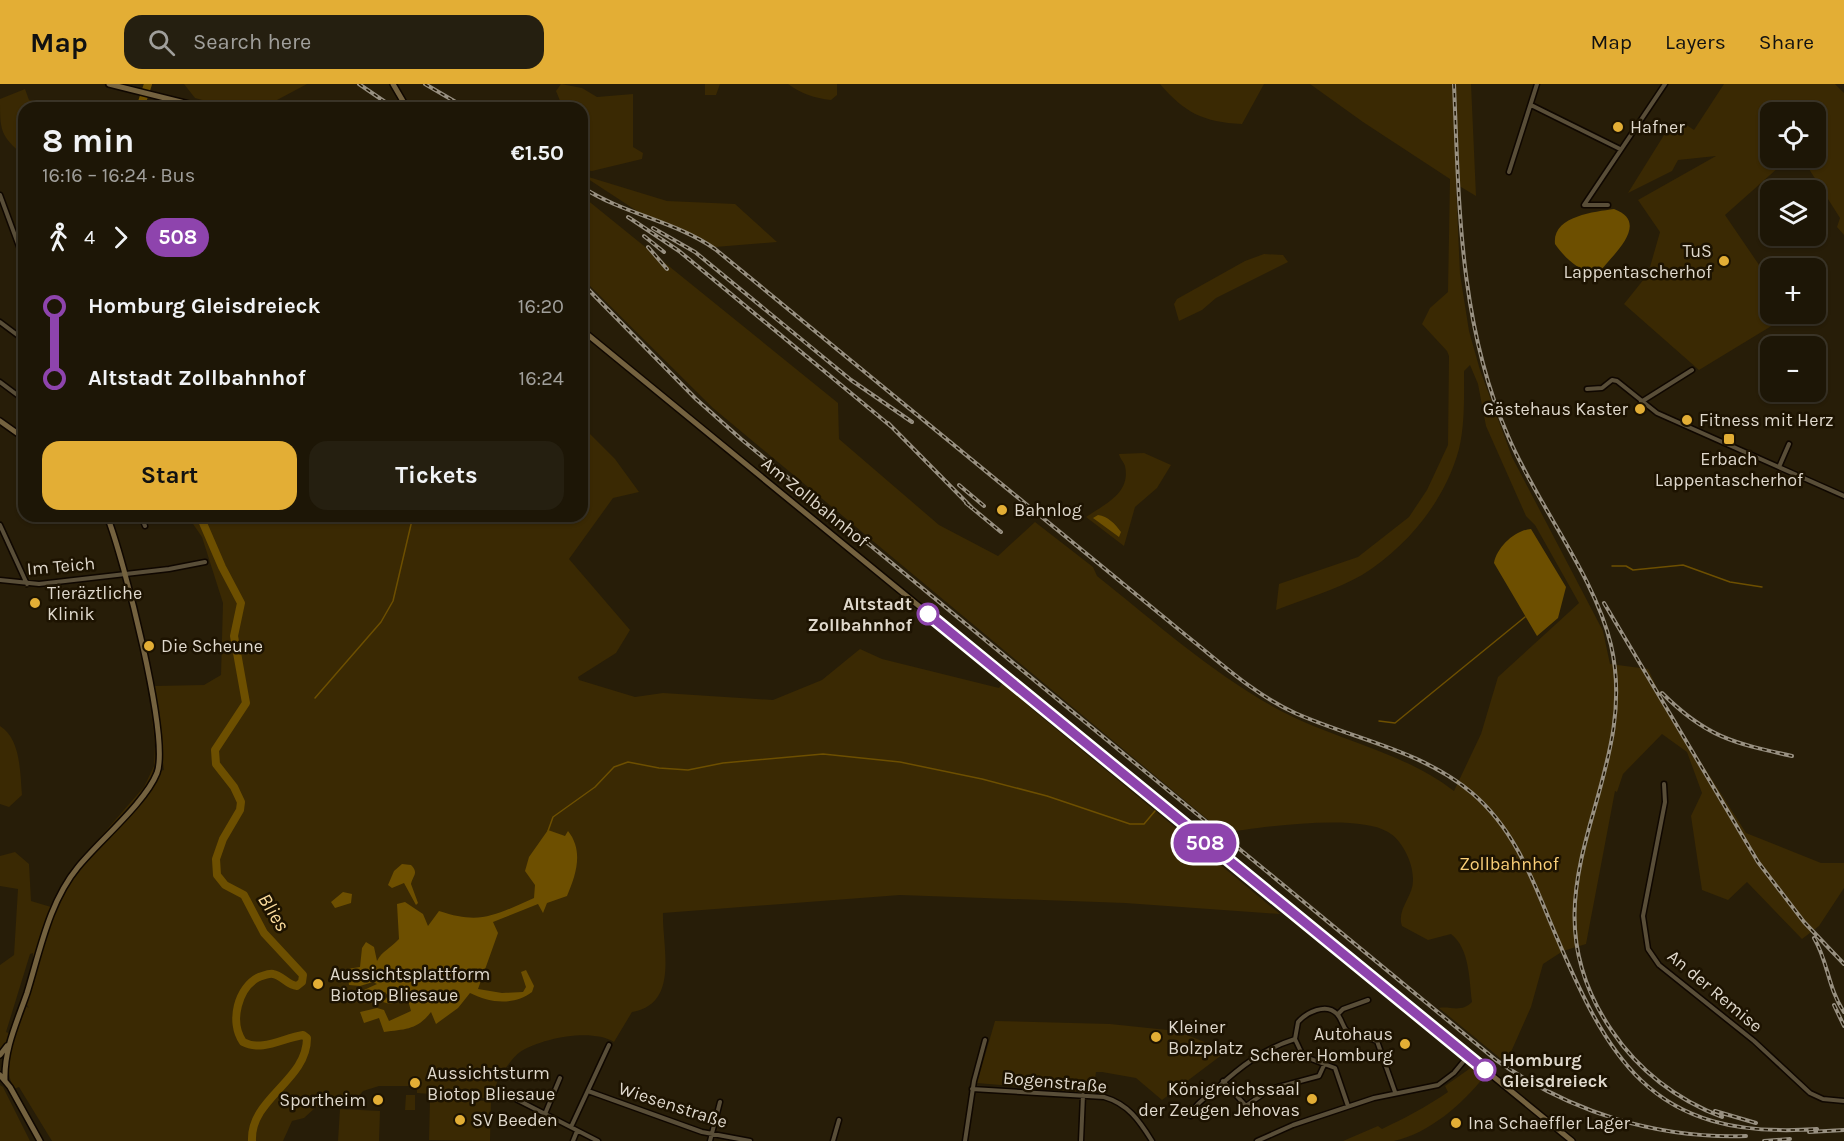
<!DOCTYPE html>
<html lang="en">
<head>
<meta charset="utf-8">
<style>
	body { margin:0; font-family:Karla,sans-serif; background:#251f10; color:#f1f3f6; height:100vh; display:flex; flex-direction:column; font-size:22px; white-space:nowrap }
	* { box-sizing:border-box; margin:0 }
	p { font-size:20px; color:#a09f9b }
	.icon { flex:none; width:33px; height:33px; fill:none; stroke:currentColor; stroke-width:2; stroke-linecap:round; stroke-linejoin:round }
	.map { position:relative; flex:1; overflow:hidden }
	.panel { position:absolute; left:18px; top:18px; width:570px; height:420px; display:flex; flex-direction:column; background:#1d1606; border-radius:18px; box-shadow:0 2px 4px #0004,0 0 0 2px #3b3528 }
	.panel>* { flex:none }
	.badge { padding:0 12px; border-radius:20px; font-size:21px; line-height:39px }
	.tools { position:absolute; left:1760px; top:18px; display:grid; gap:12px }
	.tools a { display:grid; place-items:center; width:66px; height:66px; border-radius:12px; background:#1d1606; box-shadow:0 2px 4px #0004,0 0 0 2px #3b3528; font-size:30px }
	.map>.badge { position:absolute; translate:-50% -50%; box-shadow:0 0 0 3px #fff }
	.legs { display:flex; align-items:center; gap:9px; height:66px; padding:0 24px; font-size:20px }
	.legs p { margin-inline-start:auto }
	.overview { display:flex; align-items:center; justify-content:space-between; height:102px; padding:0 24px }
	h1 { font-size:33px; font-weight:700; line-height:45px }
	.cta { display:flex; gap:12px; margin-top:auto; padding:12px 24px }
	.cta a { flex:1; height:69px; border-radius:18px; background:#e3ae35; color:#111; font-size:24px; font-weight:700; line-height:69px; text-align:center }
	.cta a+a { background:#251f10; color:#f1f3f6 }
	ul { padding:0 24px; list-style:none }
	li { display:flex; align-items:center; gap:21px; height:72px; font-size:22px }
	li i { display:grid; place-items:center; width:9px; height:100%; margin:0 8px; background:currentColor }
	li i::after { content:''; width:15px; height:15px; margin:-8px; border:4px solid; border-radius:50%; background:#1d1606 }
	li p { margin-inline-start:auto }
	li:first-child i { background:linear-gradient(#0000 50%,currentColor 0) }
	li:last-child i { background:linear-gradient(currentColor 50%,#0000 0) }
	header { display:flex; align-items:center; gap:36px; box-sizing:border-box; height:84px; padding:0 30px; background:#e3ae35; color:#111 }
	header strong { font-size:28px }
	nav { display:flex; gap:33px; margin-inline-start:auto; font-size:21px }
	.search { width:420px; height:54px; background:#251f10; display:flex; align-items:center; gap:15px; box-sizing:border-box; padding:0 21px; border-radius:18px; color:#a09f9b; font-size:22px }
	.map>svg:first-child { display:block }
	.green { fill:#3a2903 }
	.water { fill:#6d4f00 }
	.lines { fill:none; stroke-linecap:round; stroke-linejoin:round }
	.stream { stroke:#6d4f00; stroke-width:1.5 }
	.river { stroke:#6d4f00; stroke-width:8 }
	.street-casing { stroke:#0f0700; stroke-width:7 }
	.secondary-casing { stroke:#0f0700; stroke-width:8 }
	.street { stroke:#594e38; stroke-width:4 }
	.secondary { stroke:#74623f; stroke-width:5 }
	.rail-casing { stroke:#989081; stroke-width:4 }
	.rail { stroke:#1d1301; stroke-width:1.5; stroke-dasharray:4.5; stroke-linecap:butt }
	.line-1-casing { stroke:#fff; stroke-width:14 }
	.line-1 { stroke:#8e44ad; stroke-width:9 }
	.poi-dot { fill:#e3ae35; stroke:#1d1301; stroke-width:2 }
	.stop-1-dot { fill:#fff; stroke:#8e44ad; stroke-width:3 }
	.labels { text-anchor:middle; stroke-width:5; stroke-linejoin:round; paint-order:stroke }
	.poi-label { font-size:18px; fill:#dfd8cc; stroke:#1d1301; text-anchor:start }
	.street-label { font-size:18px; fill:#dfd8cc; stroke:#1d1301 }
	.stop-label { font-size:18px; font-weight:bold; fill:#dfd8cc; stroke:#1d1301; text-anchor:end }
	.park-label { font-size:18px; fill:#facf78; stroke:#1d1301 }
	.water-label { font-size:20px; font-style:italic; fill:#fbdb9c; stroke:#1d1301 }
</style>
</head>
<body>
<header>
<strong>Map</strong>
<div class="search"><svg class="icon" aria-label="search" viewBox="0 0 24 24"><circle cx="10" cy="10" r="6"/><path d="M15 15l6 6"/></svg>Search here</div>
<nav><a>Map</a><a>Layers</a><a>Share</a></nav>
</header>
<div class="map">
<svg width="1844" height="1057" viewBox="0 0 1844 1057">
	<rect width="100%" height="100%" fill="#271d08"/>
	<path class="green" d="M184 0H307L277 16 278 24H231L195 14Z
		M561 0 582 4 597 13 633 10V63L643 69 642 75 592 87 582 86V24H563L556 7Z
		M705 0H720L716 11H705Z
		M788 0H837V11L831 16C814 14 802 10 788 0Z
		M1160 0H1264L1242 40C1203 38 1185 29 1160 0Z
		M1310 0H1471L1476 112 1456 100 1460 190 1469 247 1480 286 1512 373 1603 547 1610 580 1648 585 1667 625 1746 749 1821 779H1844V804L1819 842 1802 855 1747 798 1728 816 1702 806 1691 732 1702 709 1687 668 1662 650 1623 690 1617 708 1615 707 1586 860 1563 867 1543 880 1531 923 1506 979 1439 924C1451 922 1461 929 1472 918 1469 895 1470 865 1451 850L1428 856 1402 842C1396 825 1414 812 1413 795 1413 778 1402 756 1388 748 1358 729 1260 743 1224 749L713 324 582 194V117L586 115 838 319 839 355 939 441 998 472 1035 438 1093 483 1097 492C1156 539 1214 591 1281 627 1338 657 1402 667 1454 707L1481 650 1498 593 1579 519 1535 441 1526 432 1486 342 1478 300 1470 281 1464 287C1464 313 1465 340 1459 365 1445 417 1407 463 1362 491 1336 506 1304 515 1276 526L1279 500 1358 473 1409 433 1427 406 1448 361 1449 272 1447 267 1422 240 1430 224 1448 208 1450 95 1363 38Z
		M1724 0H1835L1844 9V151L1837 143 1840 134 1802 74H1815V28H1770V74H1783L1777 79 1779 83 1725 131 1770 197V230H1788L1786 233 1699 286 1624 220 1648 190 1660 148 1638 116 1716 72 1678 76 1672 87 1628 109 1669 43 1682 38 1694 46Z
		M25 5 29 16 75 24H24V72C0 51 0 47 0 15Z
		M582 91 667 117 735 120 777 158 715 163 640 129Z
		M1264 170 1283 171 1288 178 1216 214 1202 226 1179 237 1174 220 1177 215 1245 177Z
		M582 342 615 375 639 408 613 414 569 475 630 546 616 569 578 593 579 596 635 613 663 609 773 616 822 596 860 565 882 575 999 604 1003 598 1033 626 1280 830 1125 819 900 811 663 829C662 863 680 920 632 928L614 958C592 944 542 954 520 968 513 973 497 994 496 1002 496 1005 497 1010 496 1015L417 1009V1002H379L363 1007 354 1018 316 1023 304 1034 292 1037 283 1057H52L19 1003 14 1005C0 978 16 949 25 922L29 924 26 919C40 875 49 824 77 786 103 751 137 724 160 687L164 686 153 607 155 602 204 601 221 591 223 519 202 453 191 437 176 440 172 432H582Z
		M1144 369 1171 381 1157 404 1135 423 1124 462 1086 433C1105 420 1131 409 1125 382 1124 378 1120 375 1119 370Z
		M149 609C158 638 163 677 145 705L68 794 33 883V869L30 870 6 948 11 950 0 967V881L14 871 18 805 0 802V772L15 768 29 780 31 817 51 823 68 790 144 703 154 682 155 662Z
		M0 642C21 655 20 689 22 711L9 723 0 720Z
		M995 937 1110 940 1177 947 1227 967 1162 1016 1136 994 1102 988H1096L1093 1009 977 999Z
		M1472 983 1484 993C1462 1020 1430 1049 1394 1057 1379 1057 1359 1057 1343 1057L1378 1042 1382 1045C1405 1034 1426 1023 1448 1008L1445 1002Z
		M0 1001 3 1003 30 1057H0Z
		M406 1011H415V1026H405Z
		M430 1015 491 1017 490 1057 429 1056Z
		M340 1025 380 1027 379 1057H338Z"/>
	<path class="water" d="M1614 125C1650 138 1615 169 1601 186 1583 193 1565 174 1555 160 1552 132 1594 128 1614 125Z
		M1098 431C1108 432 1115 440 1121 448L1119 453 1093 434Z
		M1531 445 1566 503 1558 534 1537 552 1494 479C1497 463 1515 446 1531 445Z
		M548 746 565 752 568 747C584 767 576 791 567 812L547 819 543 829 538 820 493 838 498 849 478 905 502 909 523 908 526 903 521 888 526 886 534 902 532 908C513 922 490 919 470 909L458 924 436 940 431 928C417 946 406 945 384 948L379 934 364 939 360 928 377 924 384 926 389 937 411 927 408 916 390 920 383 918 388 912 385 908 355 916 351 912 377 900 373 898 360 902 349 901 347 885 360 883 362 864 366 858 374 863 377 877C382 867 391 864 399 855L397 820 405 818 423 830 428 842 439 827C481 841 495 831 534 814L535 801 525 787 529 773Z
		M402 780 411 781C419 789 413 791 411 800L418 819 416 821 404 799 392 804 388 801 394 787Z
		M343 808 352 810 351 819 335 824 331 818Z"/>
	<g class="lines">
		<path class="stream" d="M1612 482H1626L1633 486 1683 481 1730 498 1762 503
			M315 614 381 538 393 517 413 432
			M1379 637 1395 639 1525 533
			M548 747 553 733 595 703 614 683 628 678 659 684 688 686 723 679 823 670 900 678 982 695 1047 712 1130 740H1144L1155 727"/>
		<path class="river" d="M140 24 148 0
			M200 432 222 483 241 519 234 552 246 619 215 666 216 680 234 703 241 718 240 726 223 755 216 775 217 791 225 801 244 811 264 849 303 891 302 898 297 902C287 901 282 891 273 890 269 889 263 892 259 893 238 903 229 938 243 958 262 968 283 954 303 951L307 954C307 997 250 1014 252 1057"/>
		<defs>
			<path id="street" d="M1531 21 1620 65
				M1509 88 1537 0
				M0 111 24 176
				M1608 121H1584L1665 0
				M0 238 24 256
				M0 298 24 316
				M1587 305 1602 304 1612 296 1617 297 1657 329 1844 412
				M1641 318 1692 286
				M1779 383 1789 360
				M141 432 145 442
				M0 441 27 500
				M0 496 39 500 169 485 205 478
				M1664 700 1665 718 1643 832 1648 865 1659 881 1754 957 1810 1009 1823 1015 1844 1017
				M1338 930 1343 925 1368 916
				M1223 997 1246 1022 1270 1005 1319 992 1325 979
				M972 1005 1104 1013C1128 1020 1139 1036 1152 1057
				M588 1007 702 1048 750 1057
				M504 1009 598 1057
				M1348 1022 1335 984 1303 972 1295 955 1298 938C1306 929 1326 918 1337 930 1342 935 1342 942 1347 947L1377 957 1395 1008
				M545 1030 560 994
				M1191 1032C1194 1020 1207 1013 1216 1005 1240 983 1263 965 1295 955
				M571 1043 609 961
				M573 1057 577 1047
				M710 1057 720 1018
				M833 1057 839 1036
				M965 1057 974 997 985 956
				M1081 1057 1083 1011
				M1257 1057 1293 1041 1374 1014 1438 1001 1454 989 1468 972"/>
			<path id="secondary" d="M109 0 205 24
				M393 0 407 24
				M582 246 1572 1057
				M0 337 24 354
				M0 971 7 962
				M0 991 10 1003 40 1057
				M5 996C4 965 17 938 27 909 40 867 49 818 78 783 99 757 145 719 157 689 170 654 123 472 107 432"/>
		</defs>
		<use href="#street" class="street-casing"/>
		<use href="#secondary" class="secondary-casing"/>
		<use href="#street" class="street"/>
		<use href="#secondary" class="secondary"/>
		<defs>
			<path id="rail" d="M359 0 394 24
				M425 0 466 24
				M1454 0C1459 120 1459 240 1508 352 1537 421 1594 490 1611 561 1643 700 1514 804 1612 947 1639 987 1678 1016 1722 1033
				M582 103C623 130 675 137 715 165L1188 553C1222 580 1255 611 1295 629 1353 655 1421 666 1472 709 1511 742 1530 788 1549 835 1607 974 1648 1057 1817 1045
				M628 133 679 167 893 344
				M653 144 695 168 851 296 912 338
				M644 152 664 168
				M648 163 667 185
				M582 199 696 315 741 355 1496 976C1570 1028 1656 1055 1746 1052
				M888 339 972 424
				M959 401 984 422
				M966 419 1001 448
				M1604 519 1758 778 1804 838 1844 880
				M1662 609C1706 653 1733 659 1792 672
				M1814 854C1828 877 1828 905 1844 928
				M1834 921 1844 942
				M1715 1027 1756 1039
				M1809 1048 1844 1046
				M1764 1057 1790 1055"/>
		</defs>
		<use href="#rail" class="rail-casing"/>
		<use href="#rail" class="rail"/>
	</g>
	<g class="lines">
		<defs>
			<path id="line-1" d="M928 530 1485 986"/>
		</defs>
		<use href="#line-1" class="line-1-casing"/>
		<use href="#line-1" class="line-1"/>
	</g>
	<g class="poi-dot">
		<circle cx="1618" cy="43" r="6"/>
		<circle cx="1724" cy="177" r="6"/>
		<circle cx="1640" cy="325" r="6"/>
		<circle cx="1687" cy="336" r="6"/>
		<rect x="1723" y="349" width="12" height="12" rx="3"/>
		<circle cx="1002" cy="426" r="6"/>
		<circle cx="35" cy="519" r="6"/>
		<circle cx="149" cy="562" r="6"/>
		<circle cx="318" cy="900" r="6"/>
		<circle cx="1156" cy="953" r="6"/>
		<circle cx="1405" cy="960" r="6"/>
		<circle cx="415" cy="999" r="6"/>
		<circle cx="1312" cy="1015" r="6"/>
		<circle cx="378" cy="1016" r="6"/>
		<circle cx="460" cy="1036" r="6"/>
		<circle cx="1456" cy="1039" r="6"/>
	</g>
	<g class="stop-1-dot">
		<circle cx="928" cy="530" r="10"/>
		<circle cx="1485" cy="986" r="10"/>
	</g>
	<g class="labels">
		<g class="poi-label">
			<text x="1630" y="49">Hafner</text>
			<text x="1712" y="173" text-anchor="end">TuS<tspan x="1712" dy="21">Lappentascherhof</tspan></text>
			<text x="1628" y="331" text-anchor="end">Gästehaus Kaster</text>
			<text x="1699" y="342">Fitness mit Herz</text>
			<text x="1729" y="381" text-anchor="middle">Erbach<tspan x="1729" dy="21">Lappentascherhof</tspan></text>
			<text x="1014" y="432">Bahnlog</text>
			<text x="47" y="515">Tieräztliche<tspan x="47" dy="21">Klinik</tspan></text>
			<text x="161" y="568">Die Scheune</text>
			<text x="330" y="896">Aussichtsplattform<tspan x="330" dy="21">Biotop Bliesaue</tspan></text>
			<text x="1168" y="949">Kleiner<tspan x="1168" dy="21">Bolzplatz</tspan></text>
			<text x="1393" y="956" text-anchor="end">Autohaus<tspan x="1393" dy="21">Scherer Homburg</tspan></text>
			<text x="427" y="995">Aussichtsturm<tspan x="427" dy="21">Biotop Bliesaue</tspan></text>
			<text x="1300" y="1011" text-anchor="end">Königreichssaal<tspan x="1300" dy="21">der Zeugen Jehovas</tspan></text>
			<text x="366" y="1022" text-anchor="end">Sportheim</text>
			<text x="472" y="1042">SV Beeden</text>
			<text x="1468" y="1045">Ina Schaeffler Lager</text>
		</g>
		<g class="street-label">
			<text transform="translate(815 418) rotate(39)" y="6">Am Zollbahnhof</text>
			<text transform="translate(61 482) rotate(-5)" y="6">Im Teich</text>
			<text transform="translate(1715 907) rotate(40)" y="6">An der Remise</text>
			<text transform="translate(1055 998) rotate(5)" y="6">Bogenstraße</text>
			<text transform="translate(673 1021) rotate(18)" y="6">Wiesenstraße</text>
		</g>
		<g class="stop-label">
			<text x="912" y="526">Altstadt<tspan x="912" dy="21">Zollbahnhof</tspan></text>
			<text x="1502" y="982" text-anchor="start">Homburg<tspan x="1502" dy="21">Gleisdreieck</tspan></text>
		</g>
		<g class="park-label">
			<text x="1509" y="786">Zollbahnhof</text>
		</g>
		<g class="water-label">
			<text transform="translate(274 828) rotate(58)" y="7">Blies</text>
		</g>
	</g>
</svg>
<div class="tools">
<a><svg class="icon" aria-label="locate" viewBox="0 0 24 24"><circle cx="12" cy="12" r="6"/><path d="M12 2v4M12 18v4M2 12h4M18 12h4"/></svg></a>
<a><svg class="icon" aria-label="layers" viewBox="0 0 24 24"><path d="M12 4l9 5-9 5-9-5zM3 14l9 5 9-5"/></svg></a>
<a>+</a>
<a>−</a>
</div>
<b class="badge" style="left:1205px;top:759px;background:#8e44ad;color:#fff">508</b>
<section class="panel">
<div class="overview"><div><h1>8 min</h1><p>16:16 – 16:24 · Bus</p></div><b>€1.50</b></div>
<div class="legs"><svg class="icon" aria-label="walk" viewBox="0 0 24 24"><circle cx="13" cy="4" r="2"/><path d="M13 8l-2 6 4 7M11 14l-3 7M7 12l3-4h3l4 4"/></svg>4<svg class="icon" aria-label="forward" viewBox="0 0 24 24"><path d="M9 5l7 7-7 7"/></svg><b class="badge" style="background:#8e44ad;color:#fff">508</b></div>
<ul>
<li><i style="color:#8e44ad"></i><b>Homburg Gleisdreieck</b><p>16:20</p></li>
<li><i style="color:#8e44ad"></i><b>Altstadt Zollbahnhof</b><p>16:24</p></li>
</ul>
<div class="cta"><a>Start</a><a>Tickets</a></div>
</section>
</div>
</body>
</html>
